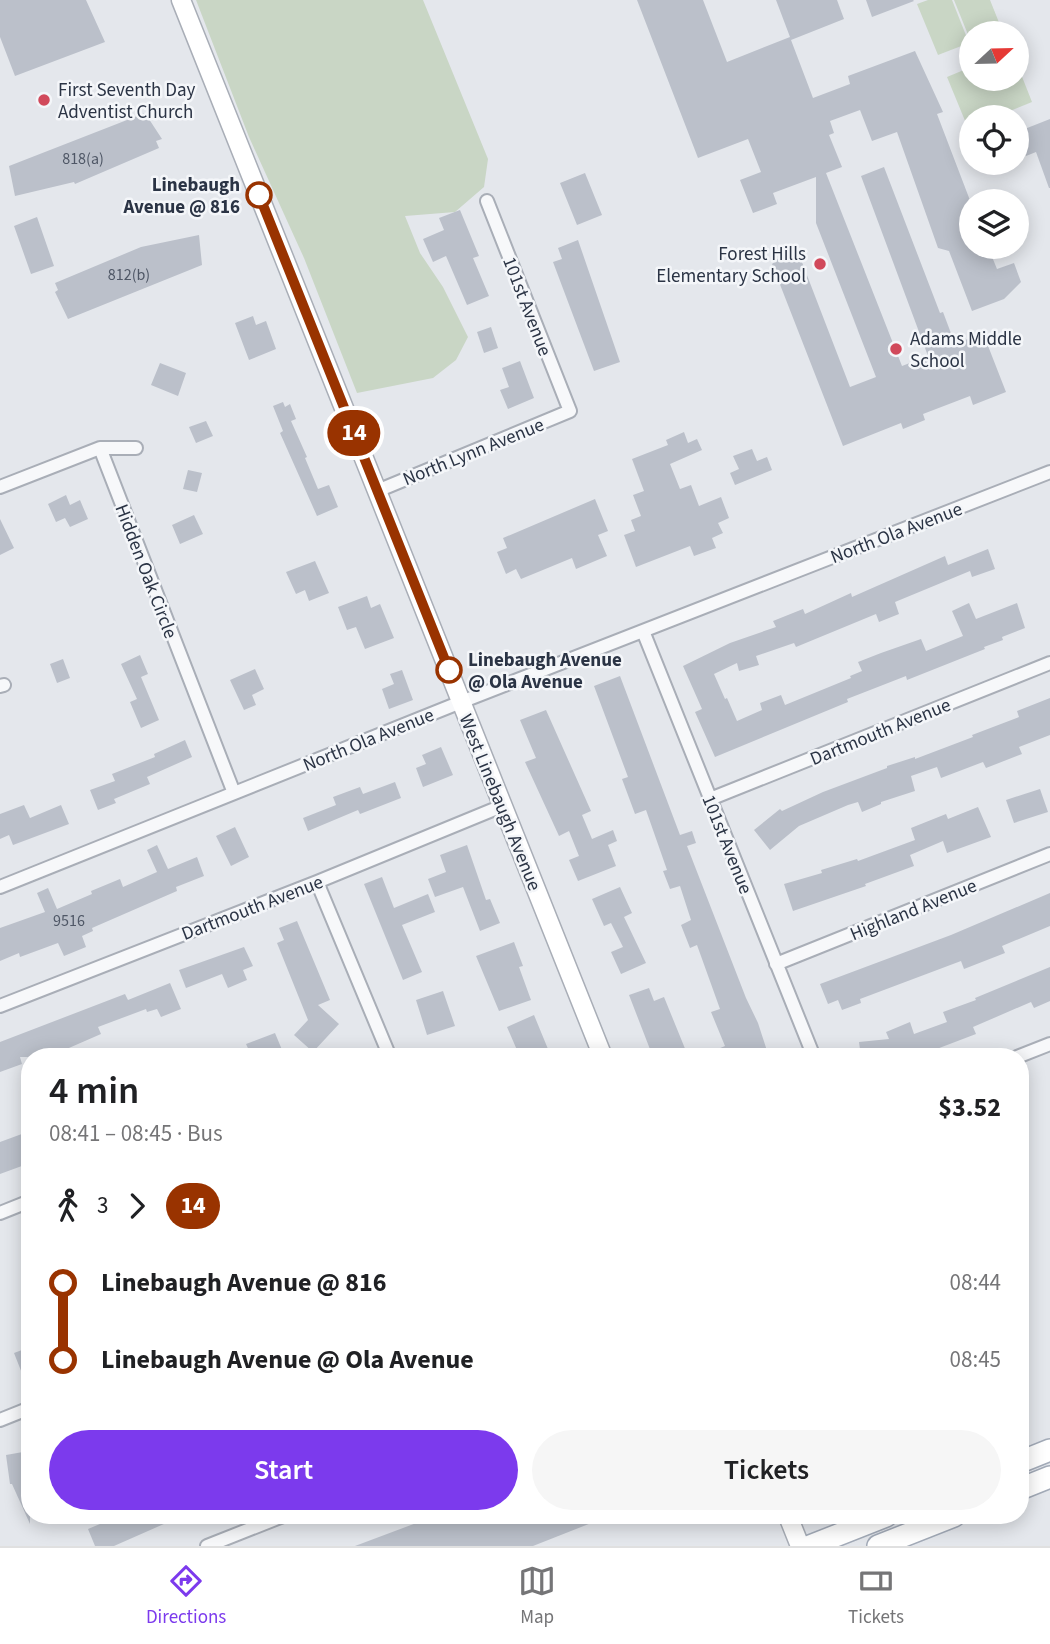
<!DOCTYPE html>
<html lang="en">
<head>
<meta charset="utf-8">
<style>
	body { margin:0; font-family:"Source Sans 3",sans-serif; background:#f6f6f6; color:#202124; height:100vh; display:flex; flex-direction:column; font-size:26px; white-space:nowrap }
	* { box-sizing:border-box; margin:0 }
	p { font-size:23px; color:#757577 }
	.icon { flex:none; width:38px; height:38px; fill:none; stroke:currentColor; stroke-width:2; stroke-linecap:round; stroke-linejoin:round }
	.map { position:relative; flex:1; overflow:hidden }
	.panel { position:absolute; left:21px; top:1048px; width:1008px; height:476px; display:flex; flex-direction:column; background:#fff; border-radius:28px; box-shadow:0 4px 18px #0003 }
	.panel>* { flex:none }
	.badge { padding:0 14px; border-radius:23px; font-size:24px; line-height:46px }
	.needle { width:46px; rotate:68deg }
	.fabs { position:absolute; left:959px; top:21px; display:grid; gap:14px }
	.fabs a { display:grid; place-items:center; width:70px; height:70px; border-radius:50%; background:#fff; box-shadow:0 4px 18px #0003; font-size:35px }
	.map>.badge { position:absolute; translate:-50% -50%; box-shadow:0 0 0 4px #fff }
	.legs { display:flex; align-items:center; gap:10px; height:77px; padding:0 28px; font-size:23px }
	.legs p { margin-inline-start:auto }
	.overview { display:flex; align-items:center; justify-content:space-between; height:119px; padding:0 28px }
	h1 { font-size:38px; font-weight:600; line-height:52px }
	.primary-button { display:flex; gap:14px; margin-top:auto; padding:14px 28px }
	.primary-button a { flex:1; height:80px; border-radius:42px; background:#7c3aed; color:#fff; font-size:28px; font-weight:600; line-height:80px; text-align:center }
	.primary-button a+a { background:#f6f6f6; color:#202124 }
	ul { padding:0 28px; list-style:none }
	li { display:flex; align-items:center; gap:24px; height:77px; font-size:26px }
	li i { display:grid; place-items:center; width:10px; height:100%; margin:0 9px; background:currentColor }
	li i::after { content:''; width:18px; height:18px; margin:-9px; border:5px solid; border-radius:50%; background:#fff }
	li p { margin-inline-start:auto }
	li:first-child i { background:linear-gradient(#0000 50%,currentColor 0) }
	li:last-child i { background:linear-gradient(currentColor 50%,#0000 0) }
	.menu { display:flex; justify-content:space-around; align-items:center; height:98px; border-top:2px solid #e0e0e0; background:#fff; font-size:19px; color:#757577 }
	.menu a { display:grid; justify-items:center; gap:4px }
	.menu .on { color:#7c3aed }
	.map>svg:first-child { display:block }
	.green { fill:#c9d6c5 }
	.building { fill:#bbc0ca }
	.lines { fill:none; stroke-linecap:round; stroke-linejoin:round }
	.street-casing { stroke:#a9aeb7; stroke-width:16 }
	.secondary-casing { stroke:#a9aeb7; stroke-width:21 }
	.primary-casing { stroke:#a3abb8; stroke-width:24 }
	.street { stroke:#f7f8fa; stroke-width:12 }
	.secondary { stroke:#fff; stroke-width:18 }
	.primary { stroke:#fff; stroke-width:21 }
	.line-1-casing { stroke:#fff; stroke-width:16 }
	.line-1 { stroke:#930; stroke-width:10 }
	.poi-dot { fill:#d1495b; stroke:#f4f6f9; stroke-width:2.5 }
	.stop-1-dot { fill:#fff; stroke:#930; stroke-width:3.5 }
	.labels { text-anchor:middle; stroke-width:5; stroke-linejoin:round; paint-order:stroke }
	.number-label { font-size:16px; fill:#4f5766 }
	.poi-label { font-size:19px; fill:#2b3445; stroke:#f4f6f9; text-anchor:start }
	.stop-label { font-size:19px; font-weight:bold; fill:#2b3445; stroke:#f4f6f9; text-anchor:end }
	.street-label { font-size:19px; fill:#2b3445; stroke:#f4f6f9 }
</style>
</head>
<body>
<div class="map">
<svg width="1050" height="1546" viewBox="0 0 1050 1546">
	<rect width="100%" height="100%" fill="#e4e7ec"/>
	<path class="green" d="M196 0H423L488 159 484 187 455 212 405 216 420 253 443 287 468 337 456 360 433 378 357 393 304 258 249 137Z
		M928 0H952L969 43 938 55 917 4Z
		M954 0H990L1002 30 993 33H971V42Z
		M1017 64 1032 102 995 117H971V127L968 128 947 77 971 67V79H1017Z"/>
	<path class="building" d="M0 0H86L105 42 15 76 0 37Z
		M637 0H703L727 62 790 37 776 0H837L844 19 791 40 813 98 850 84 848 76 915 51 943 112 937 114 971 203V247H988L997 269 1014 263 1021 282 1004 299 972 311 949 251 938 248 897 132 872 141 860 110 830 121 834 133 829 135 842 167 826 173 902 366 928 356 861 176 884 167 940 313 943 312 955 344 983 333 1006 392 973 405 970 396 923 414 925 420 903 429 901 423 843 446 772 264 795 244 850 387 876 377 816 223V177L773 193 777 204 753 213 740 180 761 172 748 139 698 158Z
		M866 0H913L914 1 872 17Z
		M145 113 162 139 156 141 159 148 75 184 74 182 15 196 9 166Z
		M1050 119V188H1049L1036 152 1026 156 1017 132Z
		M585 173 602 215 577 225 560 183Z
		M460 210 479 256 473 258 489 296 467 305 446 256 433 262 423 239 444 230 439 218Z
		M37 217 54 266 31 274 14 226Z
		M199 235 202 265 68 319 55 292 58 290 55 283 141 247Z
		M578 240 620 362 594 371 553 262 562 259 558 248Z
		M253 316 256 325 266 321 276 349 249 360 235 323Z
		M491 327 498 348 484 353 477 332Z
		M520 361 534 398 508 409 500 390 509 387 502 368Z
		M160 363 186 373 178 396 151 385Z
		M283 402 285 407 290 404 296 419 291 421 307 457 305 458 318 489 329 485 338 507 317 516 280 433 283 431 273 406Z
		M206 421 213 436 196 443 189 427Z
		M684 432 688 443 697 439 702 450 670 464 680 489 691 485 699 506 721 497 729 518 718 523 723 533 712 538 716 548 694 556 690 546 636 567 624 535 635 531 631 520 641 516 633 495 644 491 632 459 668 445 666 440Z
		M752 449 757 461 767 457 772 470 735 485 730 473 739 469 733 456Z
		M188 470 202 473 197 492 183 489Z
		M66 495 70 505 80 500 88 519 70 527 65 518 56 522 48 504Z
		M595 499 608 531 598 535 607 556 576 569 572 558 521 579 516 569 506 574 497 552 507 548 503 538Z
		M194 515 203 534 180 544 172 525Z
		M0 519 14 548 0 555Z
		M988 549 995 569 972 577 970 571 895 602 899 614 879 622 876 614 796 647 794 643 756 656 759 665 739 671 737 663 714 674 725 699 727 698 737 721 762 710 760 703 781 695 785 705 851 678 850 676 862 671 858 662 881 653 921 639 926 651 963 636 952 611 969 603 976 619 1017 603 1025 628 1002 637 1003 640 984 647 985 649 907 680 906 676 847 699 848 702 715 757 695 712 702 709 683 666 730 643 776 627 773 621 803 609 805 614 851 593 852 597 945 556 948 565Z
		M315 561 329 593 309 601 305 590 296 594 286 572Z
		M367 596 371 608 380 604 394 638 365 649 356 627 347 630 338 607Z
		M140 655 148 674 141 677 159 720 141 728 130 702 137 699 121 664Z
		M63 659 70 678 57 683 50 664Z
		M255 669 264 689 252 695 256 705 244 710 230 680Z
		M402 670 413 700 389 709 382 689 394 684 390 674Z
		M620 676 680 835 692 831 696 843 687 846 746 998 758 1023 769 1057H699L725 1046 711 1012 720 1009 697 945 690 948 681 925 691 920 680 886 670 889 663 871 667 870 646 810 635 814 622 779 628 777 594 686Z
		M1050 698V735L1019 747 1022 754 986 768 983 762 941 778 937 767 911 776 915 791 881 802V804L862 812 858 802 848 805 799 826 770 850 754 830 780 809 782 811 823 792 887 768V766L915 757V759L973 737 972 735 1019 717 1017 711Z
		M546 710 591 811 582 815 592 839 613 830 617 841 608 845 616 866 578 881 569 860 579 856 569 831 559 836 525 762 536 758 520 720Z
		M185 740 192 757 147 777 150 784 114 799 116 803 98 810 90 790 115 781 112 774 155 757 154 754Z
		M441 747 453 775 423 787 416 768 426 764 422 755Z
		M395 782 401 798 360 814 358 810 308 831 303 818 336 805 333 797 360 787 363 794Z
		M1040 789 1048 812 1014 823 1006 800Z
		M24 805 30 818 61 805 69 824 13 845 9 835 0 839V814Z
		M978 807 991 837 947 853 943 841 910 855 914 866 865 884 866 886 793 911 784 884 822 873 821 870 857 859 858 861 915 840 911 828 946 814 948 819Z
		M235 827 249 857 231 866 216 836Z
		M157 845 168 869 197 857 204 876 176 887 177 891 92 928 93 931 82 936 86 947 64 956 58 943 20 957 19 953 0 961V928L45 912 37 893 48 888 57 909 92 894 91 891 120 879 123 887 157 872 147 850Z
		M467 845 486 900 490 899 500 923 480 931 463 887 435 897 428 879 446 872 440 855Z
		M382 877 394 908 428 894 435 912 402 925 422 972 403 980 364 884Z
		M620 887 632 913 624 917 646 963 621 974 611 952 623 947 611 923 604 926 592 899Z
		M1050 893V926L1002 946 1005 953 964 969 961 961 860 999 861 1003 842 1010 838 1000 828 1004 820 984 951 935Z
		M297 921 330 1000 318 1005 339 1024 313 1052 294 1035 308 1020 277 943 284 940 279 928Z
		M514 942 523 966 519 967 531 1000 499 1011 476 956Z
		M244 947 253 966 243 970 247 980 228 988 222 974 186 988 179 970Z
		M1050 967V1001L1034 1008 1031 1002 973 1027 976 1034 934 1050 935 1053 925 1057H861L859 1042 889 1039 886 1032 910 1022 914 1034 947 1022 943 1012 976 1000 975 998Z
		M170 983 181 1009 161 1017 157 1009 147 1012 146 1009 98 1027 101 1034 62 1051 48 1057H20L22 1064 0 1072V1042L125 994 128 1000Z
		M649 988 654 1001 664 997 686 1051 674 1057H653L629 995Z
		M443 991 455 1026 427 1035 416 1000Z
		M534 1015 548 1049 529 1057H520L507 1027Z
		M275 1033 285 1057H252L246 1044Z
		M30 1131V1163L0 1174V1142Z
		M30 1347V1391H29L14 1353Z
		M23 1452 30 1490V1524L12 1484H10L6 1455Z
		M119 1516H133L136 1522 151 1516H182L114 1546H95L88 1529Z
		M435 1516H609L533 1546H355Z"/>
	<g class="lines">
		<defs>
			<path id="street" d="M100 448H136
				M0 487 100 448 234 793
				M377 491 570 411 487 201
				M643 631 814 1057
				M0 686 4 685
				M710 799 1050 663
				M317 882 390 1057
				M0 887 461 702 1050 472
				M776 964 1050 854
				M0 1006 317 882 502 806
				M1017 1057 1050 1044
				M0 1213 30 1201
				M0 1420 30 1408
				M207 1546 283 1516"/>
			<path id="secondary" d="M181 0 603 1057
				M788 1516 800 1546"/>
			<path id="primary" d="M1020 1462 1050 1450
				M1020 1489 1050 1477
				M810 1546 886 1516
				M878 1546 954 1516"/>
		</defs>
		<use href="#street" class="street-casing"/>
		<use href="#secondary" class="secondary-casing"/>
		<use href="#primary" class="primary-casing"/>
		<use href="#street" class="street"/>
		<use href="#secondary" class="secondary"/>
		<use href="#primary" class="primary"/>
	</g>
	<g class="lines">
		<defs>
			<path id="line-1" d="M259 195 449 670"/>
		</defs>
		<use href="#line-1" class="line-1-casing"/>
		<use href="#line-1" class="line-1"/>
	</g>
	<g class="poi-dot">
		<circle cx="44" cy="100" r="7"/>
		<circle cx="820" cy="264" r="7"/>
		<circle cx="896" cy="349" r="7"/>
	</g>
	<g class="stop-1-dot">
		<circle cx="259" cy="195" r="12"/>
		<circle cx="449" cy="670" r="12"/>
	</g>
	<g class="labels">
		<g class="number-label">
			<text x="83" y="164">818(a)</text>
			<text x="129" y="280">812(b)</text>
			<text x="69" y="926">9516</text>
		</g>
		<g class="poi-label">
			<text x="58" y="96">First Seventh Day<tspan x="58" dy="22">Adventist Church</tspan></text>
			<text x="806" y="260" text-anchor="end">Forest Hills<tspan x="806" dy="22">Elementary School</tspan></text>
			<text x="910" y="345">Adams Middle<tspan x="910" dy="22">School</tspan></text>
		</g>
		<g class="stop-label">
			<text x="240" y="191">Linebaugh<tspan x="240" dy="22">Avenue @ 816</tspan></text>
			<text x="468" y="666" text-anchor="start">Linebaugh Avenue<tspan x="468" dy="22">@ Ola Avenue</tspan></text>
		</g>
		<g class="street-label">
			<text transform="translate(528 306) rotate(69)" y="7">101st Avenue</text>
			<text transform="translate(473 451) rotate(-22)" y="7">North Lynn Avenue</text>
			<text transform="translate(896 532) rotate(-21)" y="7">North Ola Avenue</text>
			<text transform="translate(147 571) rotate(69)" y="7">Hidden Oak Circle</text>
			<text transform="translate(880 731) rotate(-22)" y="7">Dartmouth Avenue</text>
			<text transform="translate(368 739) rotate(-22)" y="7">North Ola Avenue</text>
			<text transform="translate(501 802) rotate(68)" y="7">West Linebaugh Avenue</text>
			<text transform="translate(728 844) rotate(68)" y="7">101st Avenue</text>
			<text transform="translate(252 907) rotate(-21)" y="7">Dartmouth Avenue</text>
			<text transform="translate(913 909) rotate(-22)" y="7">Highland Avenue</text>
		</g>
	</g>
</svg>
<div class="fabs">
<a><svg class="needle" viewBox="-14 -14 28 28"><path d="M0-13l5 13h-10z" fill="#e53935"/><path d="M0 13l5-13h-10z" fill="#757577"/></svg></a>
<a><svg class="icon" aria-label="locate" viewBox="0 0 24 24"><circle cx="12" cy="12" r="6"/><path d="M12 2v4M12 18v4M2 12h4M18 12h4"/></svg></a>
<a><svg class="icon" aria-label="layers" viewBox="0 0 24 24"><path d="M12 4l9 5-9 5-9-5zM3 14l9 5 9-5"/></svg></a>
</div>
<b class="badge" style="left:354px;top:433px;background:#930;color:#fff">14</b>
<section class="panel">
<div class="overview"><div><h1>4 min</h1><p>08:41 – 08:45 · Bus</p></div><b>$3.52</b></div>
<div class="legs"><svg class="icon" aria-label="walk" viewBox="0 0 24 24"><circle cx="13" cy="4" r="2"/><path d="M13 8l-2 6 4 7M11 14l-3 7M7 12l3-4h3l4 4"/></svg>3<svg class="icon" aria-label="forward" viewBox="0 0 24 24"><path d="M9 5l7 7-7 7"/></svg><b class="badge" style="background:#930;color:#fff">14</b></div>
<ul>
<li><i style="color:#930"></i><b>Linebaugh Avenue @ 816</b><p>08:44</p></li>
<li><i style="color:#930"></i><b>Linebaugh Avenue @ Ola Avenue</b><p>08:45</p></li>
</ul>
<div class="primary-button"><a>Start</a><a>Tickets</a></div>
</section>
</div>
<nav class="menu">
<a class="on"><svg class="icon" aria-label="directions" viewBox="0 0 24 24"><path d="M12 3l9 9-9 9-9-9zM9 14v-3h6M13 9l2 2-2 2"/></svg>Directions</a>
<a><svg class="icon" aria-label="map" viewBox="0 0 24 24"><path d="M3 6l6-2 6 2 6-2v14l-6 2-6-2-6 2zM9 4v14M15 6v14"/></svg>Map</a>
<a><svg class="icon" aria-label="tickets" viewBox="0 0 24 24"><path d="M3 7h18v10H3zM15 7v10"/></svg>Tickets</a>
</nav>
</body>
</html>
